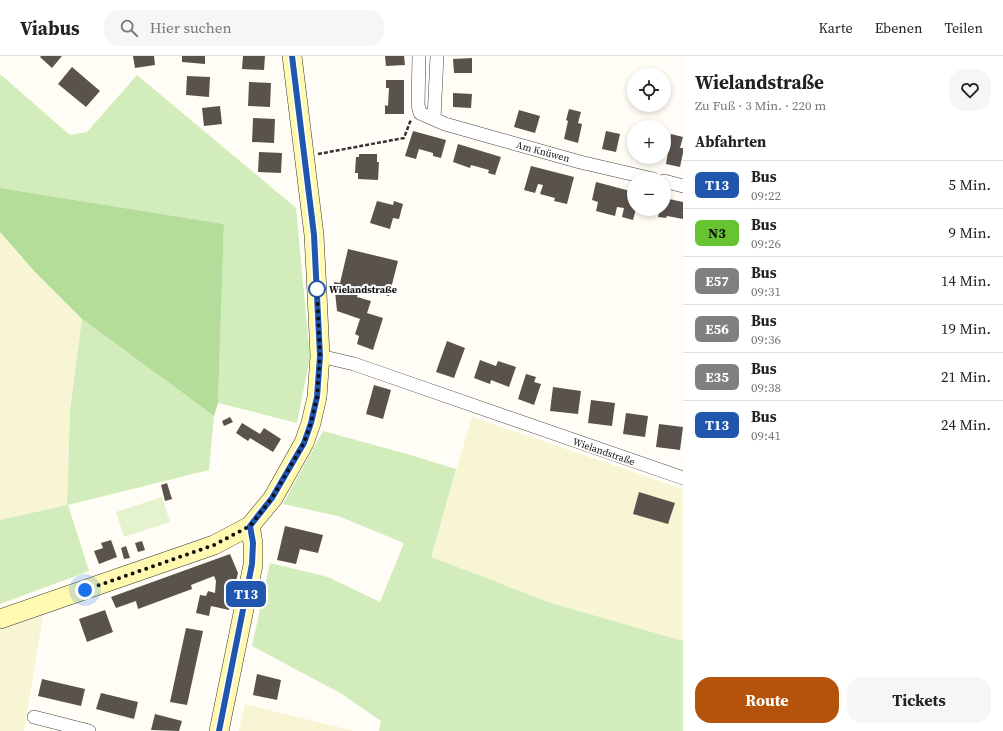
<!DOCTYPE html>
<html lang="de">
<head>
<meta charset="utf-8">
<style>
	body { margin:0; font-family:"Source Serif 4",serif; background:#f6f6f6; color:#222; height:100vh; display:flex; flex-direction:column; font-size:15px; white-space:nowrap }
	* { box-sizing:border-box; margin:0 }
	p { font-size:13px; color:#767676 }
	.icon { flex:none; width:22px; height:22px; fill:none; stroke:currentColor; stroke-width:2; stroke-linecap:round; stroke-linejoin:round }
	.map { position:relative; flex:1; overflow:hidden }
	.side { display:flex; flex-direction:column; background:#fff; width:320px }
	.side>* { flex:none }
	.badge { padding:0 8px; border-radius:6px; font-size:14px; line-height:26px }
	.buttons { position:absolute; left:627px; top:12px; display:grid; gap:8px }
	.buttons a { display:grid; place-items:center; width:44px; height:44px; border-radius:50%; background:#fff; box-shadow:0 2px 6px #0003; font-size:20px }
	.you { position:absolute; width:20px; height:20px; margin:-10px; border:3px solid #fff; border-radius:50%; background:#1a73e8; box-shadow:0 0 0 6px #1a73e833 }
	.map>.badge { position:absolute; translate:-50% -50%; box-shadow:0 0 0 2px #fff }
	h2 { padding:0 12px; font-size:15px; line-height:36px }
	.round { display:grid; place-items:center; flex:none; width:42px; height:42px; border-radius:16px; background:#f6f6f6 }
	.overview { display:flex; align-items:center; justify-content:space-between; height:68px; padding:0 12px }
	h1 { font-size:19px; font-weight:700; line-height:30px }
	.action { display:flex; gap:8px; margin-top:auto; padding:8px 12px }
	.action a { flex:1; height:46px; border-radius:16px; background:#b45309; color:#fff; font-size:16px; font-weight:700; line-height:46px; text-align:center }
	.action a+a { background:#f6f6f6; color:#222 }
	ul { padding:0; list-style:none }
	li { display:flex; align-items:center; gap:12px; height:48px; padding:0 12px; border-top:1px solid #e0e0e0 }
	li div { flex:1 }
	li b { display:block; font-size:15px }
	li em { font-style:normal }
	li .badge { min-width:44px; font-weight:700; text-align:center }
	header { display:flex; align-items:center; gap:24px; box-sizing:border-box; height:56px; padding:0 20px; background:#fff; border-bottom:1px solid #e0e0e0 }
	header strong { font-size:19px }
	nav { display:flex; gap:22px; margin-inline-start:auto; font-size:14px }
	.search { width:280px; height:36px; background:#f6f6f6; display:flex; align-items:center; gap:10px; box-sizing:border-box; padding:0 14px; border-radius:16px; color:#767676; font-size:15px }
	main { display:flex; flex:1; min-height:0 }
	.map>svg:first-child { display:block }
	.farmland { fill:#f7f5d3 }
	.green { fill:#d2ecbc }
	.forest { fill:#b5dd9a }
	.pitch { fill:#e4f3ce }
	.building { fill:#5a534d }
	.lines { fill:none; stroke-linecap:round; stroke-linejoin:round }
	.street-casing { stroke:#444; stroke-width:14 }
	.secondary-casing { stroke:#333; stroke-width:20 }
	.path { stroke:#333; stroke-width:2.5; stroke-dasharray:4 2; stroke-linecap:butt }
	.street { stroke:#fff; stroke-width:13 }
	.secondary { stroke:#fffab0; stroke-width:19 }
	.line-casing { stroke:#fff; stroke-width:9 }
	.line { stroke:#2056ae; stroke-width:6 }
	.walk { stroke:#111; stroke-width:4; stroke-dasharray:0 7.2 }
	.stop-dot { fill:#fff; stroke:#2056ae; stroke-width:2 }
	.labels { text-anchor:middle; stroke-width:4; stroke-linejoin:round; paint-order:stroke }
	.street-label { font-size:10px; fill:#111; stroke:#fff }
	.stop-label { font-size:10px; font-weight:bold; fill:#111; stroke:#fff; text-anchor:start }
</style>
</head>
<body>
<header>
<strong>Viabus</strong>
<div class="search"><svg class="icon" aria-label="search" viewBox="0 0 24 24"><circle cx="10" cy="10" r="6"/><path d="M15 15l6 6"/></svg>Hier suchen</div>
<nav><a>Karte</a><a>Ebenen</a><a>Teilen</a></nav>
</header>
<main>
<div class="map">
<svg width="683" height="675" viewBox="0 0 683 675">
	<rect width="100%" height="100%" fill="#fffdf5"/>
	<path class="farmland" d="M0 176 35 216 82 263 70 355 67 449 0 464Z
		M472 361 683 433V585L551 547 430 501Z
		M43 559 24 675H0V574Z
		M245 648 354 675H239Z"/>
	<path class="green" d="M0 18 70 79 87 76 137 19 296 152 310 301 297 367 218 347 224 168 0 132Z
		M82 263 214 360 209 414 68 449 89 515 0 548V464L67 449 70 355Z
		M323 375 407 398 456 413 431 501 551 547 683 585V675H379L381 665 342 638 252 590 270 507 328 521 380 546 404 487 338 460 283 448Z"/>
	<path class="forest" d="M0 132 224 168 218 347 214 360 82 263 35 216 0 176Z"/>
	<path class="pitch" d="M162 441 170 466 124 481 116 456Z"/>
	<path class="building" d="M41 0H62L52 12 40 1Z
		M133 0H154L155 9 135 12Z
		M182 0H205V8L182 6Z
		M243 0H265L264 14 242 13Z
		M385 0H404L405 9 386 10Z
		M472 2V17H454L453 3Z
		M72 11 100 35 86 51 58 28Z
		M187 20 210 21 209 41 186 39Z
		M386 24H404V58H385V49L388 50 389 32H386Z
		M249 26 271 27 270 51 248 50Z
		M453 37 472 38 471 52 453 51Z
		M220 50 222 68 204 70 202 52Z
		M569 53 581 56 578 67 582 68 578 87 564 83 568 65 566 64Z
		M519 54 540 60 535 77 514 71Z
		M253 62 275 63 274 87 252 86Z
		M413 75 446 84 441 102 433 100V97L419 93 416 103 405 100Z
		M606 75 620 78 616 96 602 93Z
		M671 78 683 81 680 92H683V97L680 111 666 108Z
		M458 88 501 101 495 119 488 117 489 114 471 109 470 112 453 106Z
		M259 96 282 97 281 117 258 116Z
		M359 98H377V106H379L378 124 358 123V117H355L356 101H359Z
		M531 110 574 121 567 148 554 145 555 142 540 138 543 129 538 128 535 137 524 134Z
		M596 126 634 136V153H636L633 164 622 161 624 152 617 151 615 160 596 155 598 146 592 144Z
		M664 142 683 146V163L667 160 666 162 658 161 660 153H664Z
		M377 145 393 149 394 145 403 148 399 163 393 162 390 173 370 167Z
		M348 193 398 205 389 240 360 232 357 241 371 245 367 257 383 262 373 294 357 288 359 280 355 278 360 263 337 255 334 226 340 227Z
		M447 285 465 292 454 322 436 316Z
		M480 304 496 310 498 305 516 311 509 331 491 324 490 328 474 322Z
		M526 318 536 321 534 326 541 328 534 349 518 343Z
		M374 329 391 334 383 363 366 358Z
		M553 331 581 335 578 358 550 355Z
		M591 344 615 347 612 370 588 367Z
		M626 357 648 360 645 381 623 378Z
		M230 361 233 366 224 370 222 365Z
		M242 367 260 378 264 372 281 383 273 396 250 382 248 385 236 377Z
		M659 368 683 371 680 394 656 391Z
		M167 427 172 443 165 445 161 429Z
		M639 436 675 447 668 468 633 458Z
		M285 470 323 479 318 497 300 493 296 508 277 504Z
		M111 484 117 501 99 508 94 495 103 492 101 487Z
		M142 485 145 494 138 496 135 487Z
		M126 490 130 502 124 503 121 492Z
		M230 498 238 517 229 554 211 550 209 560 196 557 200 539 206 540 208 535 215 537 216 525 214 520 191 529 192 533 138 553 136 545 116 552 111 541Z
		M105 554 113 576 87 586 79 563Z
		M186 572 203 575 187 649 170 646Z
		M257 618 281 624 277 644 253 639Z
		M42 623 85 633 81 650 38 640Z
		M101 637 138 646 134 663 96 653Z
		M155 658 182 665 179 675 151 674Z"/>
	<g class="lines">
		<defs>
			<path id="street" d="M419 0 418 49 420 57 445 68 491 81 580 106 653 123
				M434 63 437 0
				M664 125 683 130
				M320 300 354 308 683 422
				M34 661 89 675"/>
			<path id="secondary" d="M0 563 214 489 250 470 273 442 304 387 311 367 317 341 320 300 316 217 314 179 292 0
				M219 675 253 509V487L250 470"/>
		</defs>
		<use href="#street" class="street-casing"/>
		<use href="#secondary" class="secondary-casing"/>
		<path class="path" d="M318 98 404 82 410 66 412 64"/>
		<use href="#street" class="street"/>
		<use href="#secondary" class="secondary"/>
	</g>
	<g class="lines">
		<defs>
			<path id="line" d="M219 675 252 508 253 487 250 470 272 442 304 387 311 367 317 341 320 300 314 179 292 0"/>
		</defs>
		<use href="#line" class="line-casing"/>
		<use href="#line" class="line"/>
		<path class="walk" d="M85 534 214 489 250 470 272 442 304 387 311 367 317 341 320 300 317 233"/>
	</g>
	<circle class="stop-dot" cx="317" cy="233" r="8"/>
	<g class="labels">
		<g class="street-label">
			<text transform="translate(543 95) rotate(15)" y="4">Am Knüwen</text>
			<text transform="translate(604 395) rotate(19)" y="4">Wielandstraße</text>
		</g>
		<g class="stop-label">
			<text x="329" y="237">Wielandstraße</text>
		</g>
	</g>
</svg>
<div class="buttons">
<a><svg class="icon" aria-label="locate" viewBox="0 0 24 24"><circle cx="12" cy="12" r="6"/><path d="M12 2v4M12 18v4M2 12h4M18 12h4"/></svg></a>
<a>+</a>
<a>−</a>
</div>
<div class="you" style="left:85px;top:534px"></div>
<b class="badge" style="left:246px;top:538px;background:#2056ae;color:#fff">T13</b>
</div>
<section class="side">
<div class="overview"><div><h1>Wielandstraße</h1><p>Zu Fuß · 3 Min. · 220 m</p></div><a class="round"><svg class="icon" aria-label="heart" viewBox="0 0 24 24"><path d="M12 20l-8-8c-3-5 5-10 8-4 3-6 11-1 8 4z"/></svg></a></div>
<h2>Abfahrten</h2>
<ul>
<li><span class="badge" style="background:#2056ae;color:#fff">T13</span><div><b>Bus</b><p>09:22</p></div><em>5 Min.</em></li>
<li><span class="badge" style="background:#66c430;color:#111">N3</span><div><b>Bus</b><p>09:26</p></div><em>9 Min.</em></li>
<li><span class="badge" style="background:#808080;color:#fff">E57</span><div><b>Bus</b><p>09:31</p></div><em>14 Min.</em></li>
<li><span class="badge" style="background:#808080;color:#fff">E56</span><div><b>Bus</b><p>09:36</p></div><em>19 Min.</em></li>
<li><span class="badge" style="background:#808080;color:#fff">E35</span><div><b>Bus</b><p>09:38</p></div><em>21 Min.</em></li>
<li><span class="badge" style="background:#2056ae;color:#fff">T13</span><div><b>Bus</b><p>09:41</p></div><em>24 Min.</em></li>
</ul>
<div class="action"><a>Route</a><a>Tickets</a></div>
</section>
</main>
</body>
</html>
